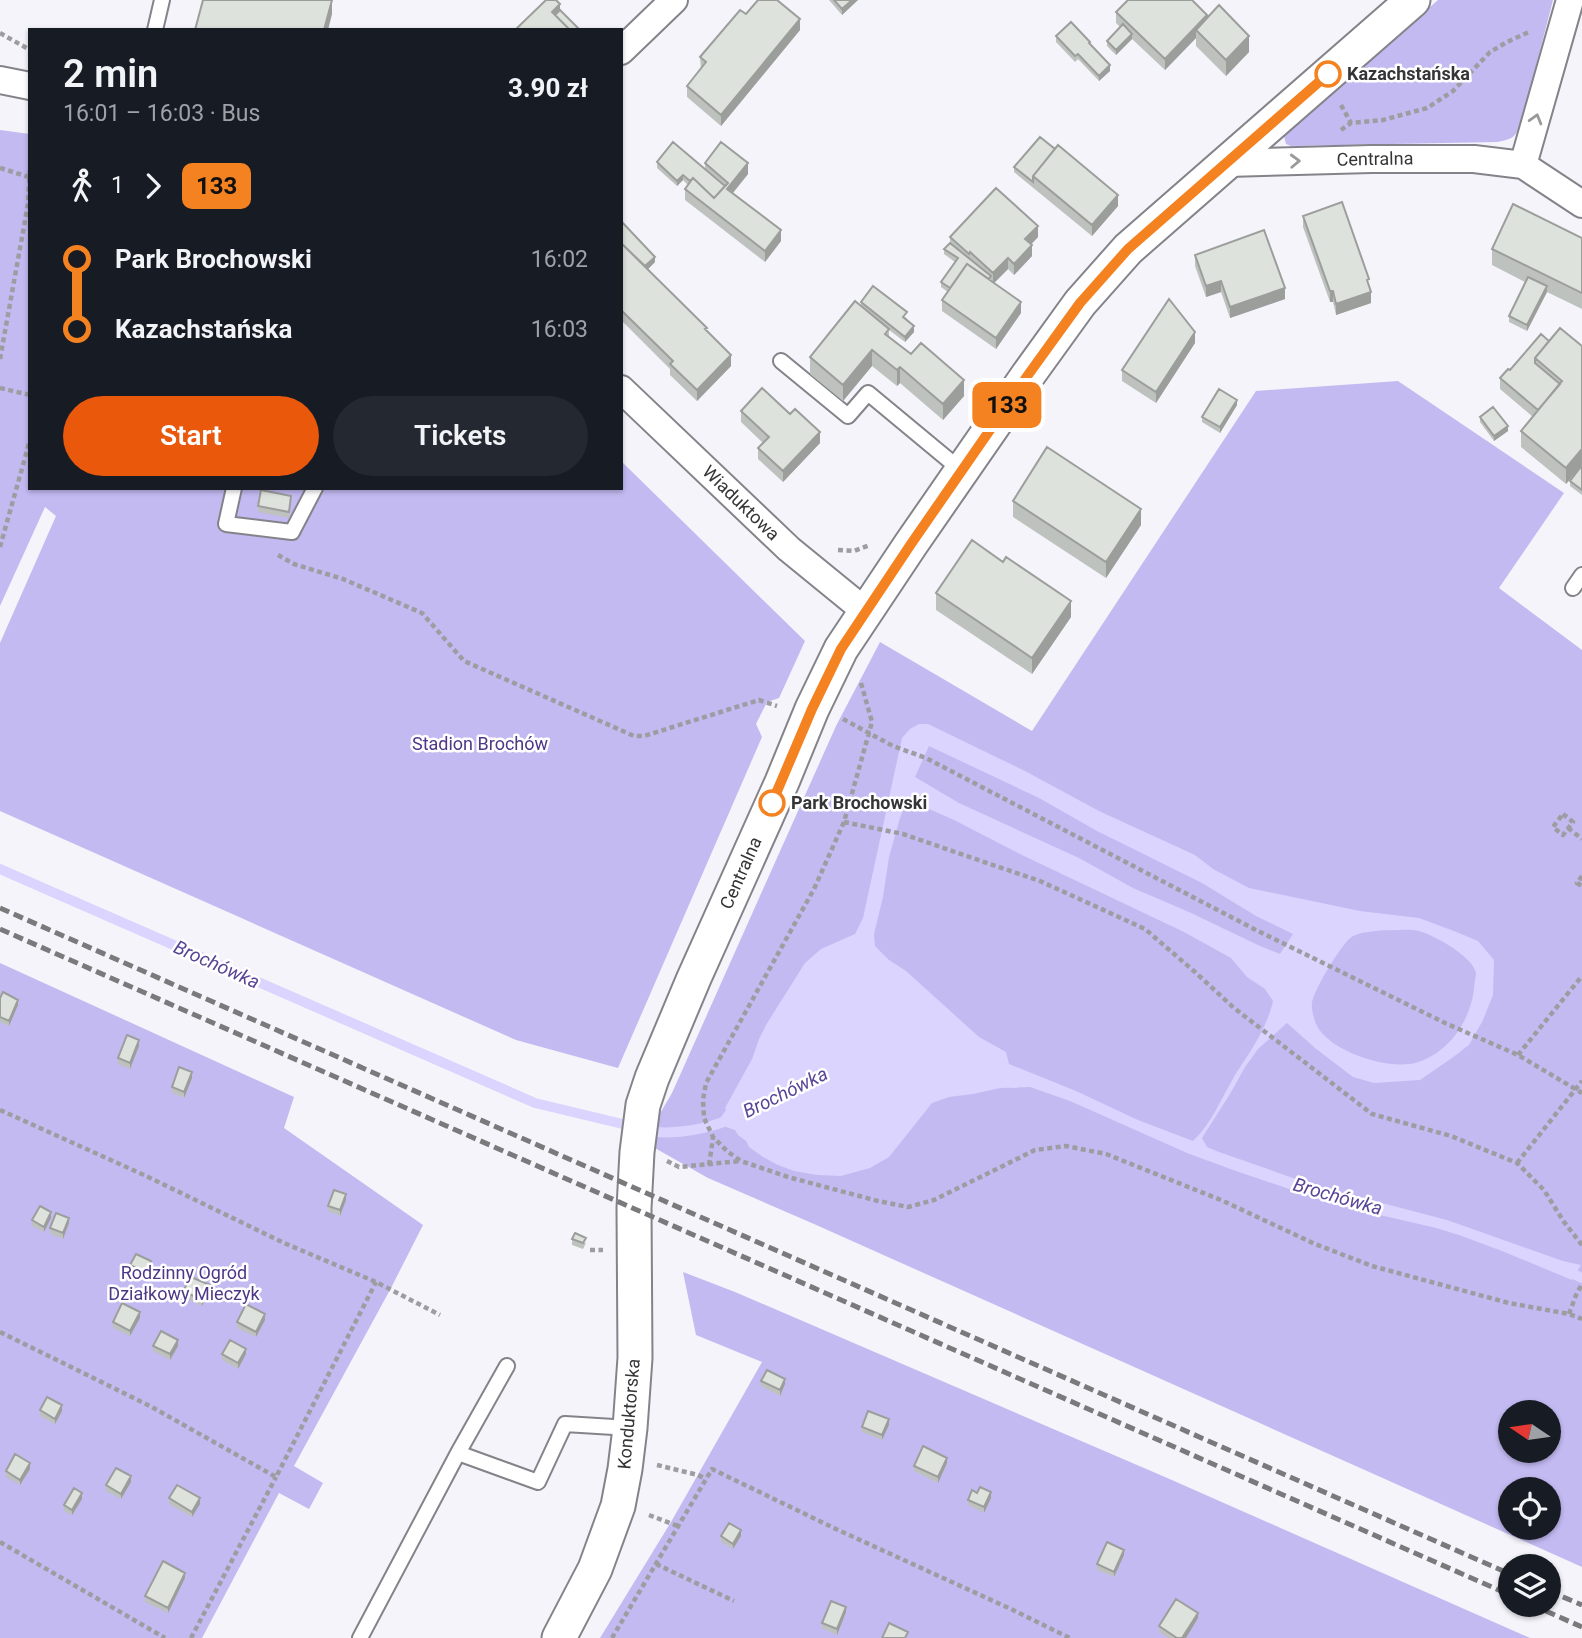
<!DOCTYPE html>
<html lang="en">
<head>
<meta charset="utf-8">
<style>
	body { margin:0; font-family:Roboto,sans-serif; background:#242831; color:#f1f3f6; height:100vh; display:flex; flex-direction:column; font-size:26px; white-space:nowrap }
	* { box-sizing:border-box; margin:0 }
	p { font-size:23px; color:#9ea1a6 }
	.icon { flex:none; width:38px; height:38px; fill:none; stroke:currentColor; stroke-width:2; stroke-linecap:round; stroke-linejoin:round }
	.map { position:relative; flex:1; overflow:hidden }
	.panel { position:absolute; left:28px; top:28px; width:595px; height:462px; display:flex; flex-direction:column; background:#171b24; border-radius:0px; box-shadow:0 2px 5px #0004 }
	.panel>* { flex:none }
	.badge { padding:0 14px; border-radius:10px; font-size:24px; line-height:46px }
	.needle { width:46px; rotate:283deg }
	.fabs { position:absolute; left:1498px; top:1400px; display:grid; gap:14px }
	.fabs a { display:grid; place-items:center; width:63px; height:63px; border-radius:50%; background:#171b24; box-shadow:0 2px 5px #0004; font-size:35px }
	.map>.badge { position:absolute; translate:-50% -50%; box-shadow:0 0 0 4px #fff }
	.legs { display:flex; align-items:center; gap:10px; height:77px; padding:0 35px; font-size:23px }
	.legs p { margin-inline-start:auto }
	.overview { display:flex; align-items:center; justify-content:space-between; height:119px; padding:0 35px }
	h1 { font-size:38px; font-weight:600; line-height:52px }
	.action { display:flex; gap:14px; margin-top:auto; padding:14px 35px }
	.action a { flex:1; height:80px; border-radius:42px; background:#ea580c; color:#fff; font-size:28px; font-weight:600; line-height:80px; text-align:center }
	.action a+a { background:#242831; color:#f1f3f6 }
	ul { padding:0 35px; list-style:none }
	li { display:flex; align-items:center; gap:24px; height:70px; font-size:26px }
	li i { display:grid; place-items:center; width:10px; height:100%; margin:0 9px; background:currentColor }
	li i::after { content:''; width:18px; height:18px; margin:-9px; border:5px solid; border-radius:50%; background:#171b24 }
	li p { margin-inline-start:auto }
	li:first-child i { background:linear-gradient(#0000 50%,currentColor 0) }
	li:last-child i { background:linear-gradient(currentColor 50%,#0000 0) }
	.map>svg:first-child { display:block }
	.green { fill:#c3baf2; fill-rule:evenodd }
	.water { fill:#dad4fe; fill-rule:evenodd }
	.lines { fill:none; stroke-linecap:round; stroke-linejoin:round }
	.stream { stroke:#dad4fe; stroke-width:10 }
	.service-casing { stroke:#848389; stroke-width:18 }
	.minor-casing { stroke:#848389; stroke-width:30 }
	.tertiary-casing { stroke:#848389; stroke-width:37 }
	.path { stroke:#9d9da1; stroke-width:4.5; stroke-dasharray:5 3.5; stroke-linecap:butt }
	.service { stroke:#fff; stroke-width:14 }
	.minor { stroke:#fff; stroke-width:26 }
	.tertiary { stroke:#fff; stroke-width:33 }
	.rail { stroke:#7a7a7d; stroke-width:5; stroke-dasharray:10 5; stroke-linecap:butt }
	.wall { fill:#bec2be }
	.shaded-wall { fill:#9b9e9b }
	.building { fill:#dde2dd; stroke:#9b9e9b; stroke-width:2 }
	.oneway { stroke:#9a9a9b }
	.line-1-casing { stroke:#fff; stroke-width:16 }
	.line-1 { stroke:#f58220; stroke-width:10 }
	.stop-1-dot { fill:#fff; stroke:#f58220; stroke-width:3.5 }
	.labels { text-anchor:middle; stroke-width:5; stroke-linejoin:round; paint-order:stroke }
	.stop-label { font-size:18px; font-weight:bold; fill:#353537; stroke:#fff; text-anchor:start }
	.street-label { font-size:18px; fill:#353537; stroke:#fff }
	.park-label { font-size:18px; fill:#4d3887; stroke:#fff }
	.water-label { font-size:19px; font-style:italic; fill:#594595; stroke:#fff }
</style>
</head>
<body>
<div class="map">
<svg width="1582" height="1638" viewBox="0 0 1582 1638">
	<rect width="100%" height="100%" fill="#f5f4fa"/>
	<path class="green" d="M1438 0H1553L1521 124C1515 138 1512 139 1497 142L1291 146 1286 144 1284 136Z
		M0 130 30 134V488H621V461L805 641 779 698 767 702 756 724 762 737 618 1068 516 1040 0 811V643L56 516 45 507 0 606Z
		M1398 381 1564 493 1499 588 1582 650V1567L814 1224 708 1178 653 1147 656 1120 672 1093 836 726 880 642 1032 731 1256 391ZM1510 1412H1549V1451H1510ZM1510 1489H1549V1528H1510Z
		M0 963 294 1097 284 1128 423 1225 391 1288 294 1466 323 1483 309 1509 279 1493 202 1638H0Z
		M683 1272 735 1292 1165 1477 1530 1638H600L671 1522 762 1362 696 1335Z"/>
	<path class="water" d="M919 724H928L1025 771 1099 811 1195 855 1213 869 1249 888 1360 911 1419 918 1454 931 1478 941 1494 960 1493 995 1483 1020 1469 1045 1452 1058 1420 1080 1374 1083 1353 1077 1315 1048 1287 1023 1258 1049 1245 1067 1230 1094 1202 1138 1207 1147 1219 1152 1313 1185 1447 1220 1563 1261 1581 1265 1572 1280 1502 1251 1459 1235 1436 1228 1337 1205 1233 1170 1187 1153 1070 1101 1030 1087 1000 1088 973 1094 949 1097 932 1103 889 1157 870 1168 841 1176 817 1175 794 1171 778 1165 763 1157 749 1147 746 1141 738 1135 735 1130 723 1126 717 1129 715 1122 719 1120 726 1110 725 1108 752 1059 759 1039 766 1025 805 963 821 949 855 934 863 918 902 738 910 729ZM929 746 1039 798 1097 831 1202 883 1256 916 1293 934 1280 954 1260 946 1189 912 1133 888 1079 858 959 803 915 777ZM913 802 954 820 1024 856 1184 932 1231 958 1247 977 1265 989 1273 1001C1267 1028 1250 1052 1235 1075 1222 1097 1212 1123 1193 1141L1138 1120 1076 1091 1009 1064 1006 1052 979 1037 906 971 889 960 875 946 874 934 883 897 889 857 900 818 905 806ZM1385 930C1396 931 1411 928 1422 932 1437 937 1472 956 1476 973 1476 977 1474 984 1474 989 1470 1022 1448 1054 1415 1063 1387 1070 1328 1051 1316 1024 1314 1019 1311 1008 1312 1003 1313 991 1343 941 1353 936 1360 932 1377 931 1385 930Z"/>
	<g class="lines">
		<path class="stream" d="M0 869 535 1103 656 1132C677 1134 706 1129 726 1121
			M1565 1270 1582 1278"/>
		<defs>
			<path id="service" d="M155 30 162 0
				M781 361 848 416 868 393 962 471
				M234 488 226 524 292 532 315 488
				M1573 588 1582 575
				M458 1453 538 1482 565 1424 630 1428
				M360 1638 458 1453 507 1366"/>
			<path id="minor" d="M621 51 674 0
				M0 80 30 86
				M1227 163 1371 159H1474L1523 165 1570 0
				M1523 165 1582 204
				M621 389 789 549 865 611"/>
			<path id="tertiary" d="M559 1638 595 1569 618 1506 625 1469 630 1428 635 1358 634 1208 637 1152 643 1105 652 1078 694 978 782 782 812 709 841 649 911 544 1028 375 1080 303 1128 249 1413 0"/>
		</defs>
		<use href="#service" class="service-casing"/>
		<use href="#minor" class="minor-casing"/>
		<use href="#tertiary" class="tertiary-casing"/>
		<path class="path" d="M0 33 30 50
			M1341 105 1351 123
			M1341 130 1351 123 1383 120 1427 108 1453 91 1490 52 1507 42 1529 32
			M0 168 29 177
			M0 359 28 204 30 170
			M0 388 30 395
			M0 547 30 440
			M838 550 854 551 870 545
			M278 555 294 564 343 579 422 613 464 661 634 736H644L759 700 777 706
			M861 683 872 722 844 822 814 889 706 1083 703 1100 704 1118 713 1137 728 1152 741 1161 788 1177 878 1201 908 1207 934 1200 1035 1150 1066 1146 1106 1154 1221 1200 1315 1244 1372 1266 1509 1303 1569 1314 1582 1319
			M843 719 893 746 926 758 1256 930 1445 1023 1518 1055 1582 1093
			M1563 814 1573 822 1563 835 1553 827Z
			M844 822 903 834 987 863 1040 881 1145 929 1195 972 1234 1008 1372 1114 1451 1136 1517 1163 1544 1190 1564 1222 1582 1245
			M1568 828 1582 839
			M1582 876 1577 883 1582 886
			M1518 1055 1582 976
			M0 1110 144 1175 284 1243 376 1282 440 1315
			M667 1161 679 1167 740 1161
			M1517 1163 1582 1081
			M709 1165 713 1138
			M590 1250H603
			M1569 1314 1576 1295 1582 1284
			M0 1332 150 1406 276 1477 376 1282
			M657 1465 698 1475 706 1479
			M649 1515 678 1526
			M0 1542 165 1638
			M656 1564 734 1601
			M191 1638 276 1477
			M612 1638 712 1469 836 1529 1013 1610 1070 1638"/>
		<use href="#service" class="service"/>
		<use href="#minor" class="minor"/>
		<use href="#tertiary" class="tertiary"/>
		<path class="rail" d="M0 908 1510 1574
			M0 929 1510 1595
			M1549 1591 1582 1605
			M1532 1605 1582 1627"/>
	</g>
	<path class="wall" d="M829 0H858L842 15Z
		M1116 12 1207 17 1249 52 1226 76 1196 46V38L1165 70 1132 39 1116 55 1107 46V41L1120 27 1116 23Z
		M746 14 800 30 721 126 687 97V86L701 69 700 57Z
		M1056 36 1090 45 1110 71 1099 81 1078 59 1075 62 1056 42Z
		M657 162 705 169V163L748 174 733 193 781 241 765 262 685 200V189L688 185 683 180 677 186 657 168Z
		M1014 167 1118 206 1092 236 1014 172Z
		M1303 216 1369 285 1371 303 1336 315 1333 302H1330L1303 227Z
		M621 221 655 262 648 269 707 331 731 366 697 401 670 375V369L621 320Z
		M950 237H1038L1031 245 1032 256 1014 275 1008 269 994 283 1021 313 996 349 942 311V300L948 292 941 287V282L955 262 944 254V249L950 243Z
		M1582 238V309L1547 292 1527 331 1509 322V316L1525 282 1492 265V249Z
		M1195 255 1285 299 1230 318 1221 292 1206 297 1195 266Z
		M861 302 907 318 906 320 914 332 905 342 889 330V337L964 396 943 420 900 383 897 386 872 366 843 401 810 374V357L861 306Z
		M1549 341 1582 346V495L1570 486V481L1581 466 1566 484 1521 447V431L1533 417 1500 389V378Z
		M1195 343 1156 403 1122 381V370Z
		M1237 405 1220 433 1202 422V417Z
		M741 411 820 443 783 482 758 459V448L763 443 741 422Z
		M1480 417 1508 431 1494 441 1480 422Z
		M1013 501 1141 525 1106 578 1013 517Z
		M291 502 289 518 258 512V506Z
		M936 593 1071 617 1032 674 936 610Z
		M0 998 18 1005 9 1026 0 1022Z
		M139 1046 130 1069 118 1064V1058Z
		M192 1078 184 1098 172 1093V1087Z
		M346 1200 340 1216 328 1211V1206Z
		M51 1218 44 1232 32 1226V1220Z
		M69 1223 63 1239 50 1234V1228Z
		M572 1239 586 1243 583 1249 572 1245Z
		M130 1265 151 1267 145 1278 130 1270Z
		M183 1291H210L202 1306 183 1297Z
		M140 1318 130 1336 113 1328V1322Z
		M265 1320 256 1337 237 1328V1322Z
		M153 1346H178L170 1360 153 1351Z
		M222 1354H246L238 1369 222 1360Z
		M761 1381 785 1384 780 1396 761 1386Z
		M40 1410 62 1411 55 1424 40 1416Z
		M889 1425 882 1440 862 1432V1427Z
		M947 1463 938 1483 914 1471V1466Z
		M30 1469 20 1485 6 1477V1471Z
		M131 1482 121 1499 106 1491V1485Z
		M169 1498 200 1504 192 1517 169 1504Z
		M991 1498 984 1513 968 1505V1500Z
		M82 1499 72 1515 64 1511V1505Z
		M721 1536H741L733 1549 721 1542Z
		M1124 1555 1114 1577 1097 1570V1564Z
		M185 1578 168 1613 145 1602V1596Z
		M846 1612 837 1635 822 1628V1623Z
		M1198 1618 1186 1638H1169L1159 1632V1626Z"/>
	<path class="shaded-wall" d="M332 0V14L328 30H324Z
		M852 0H858L842 15V9Z
		M560 4V15L555 20 552 12Z
		M1207 15V26L1196 30V38L1165 70V59Z
		M800 19V30L721 126V115Z
		M1132 34V39L1116 55V50Z
		M1249 36V52L1226 76V60Z
		M1110 65V71L1099 81V76Z
		M748 163V174L727 200 714 203Z
		M683 175V180L677 186V181Z
		M1118 195V206L1092 236V225Z
		M1038 226V237L1025 250V239Z
		M781 230V241L765 262V251Z
		M1032 245V256L1014 275V264Z
		M655 257V262L642 275V269Z
		M1008 258V269L993 284V273Z
		M1221 281V292L1206 297V286Z
		M1547 286V292L1527 331V325Z
		M1285 288V299L1230 318V307Z
		M1330 291H1333V302H1330Z
		M1371 292V303L1336 315V304Z
		M1021 302V313L996 349V338Z
		M914 326V332L905 342V337Z
		M1195 332V343L1156 403V392Z
		M872 350V366L843 401V385Z
		M731 355V366L697 401V390Z
		M900 367V383L897 386V370Z
		M964 380V396L943 420V404Z
		M1237 400V405L1220 433V427Z
		M1508 426V431L1494 441V436Z
		M820 432V443L783 482V471Z
		M1582 449V465L1566 484V468Z
		M1141 509V525L1106 578V562Z
		M1071 601V617L1032 674V658Z
		M18 1000V1005L9 1026V1021Z
		M139 1040V1046L130 1069V1063Z
		M192 1072V1078L184 1098V1092Z
		M346 1194V1200L340 1216V1210Z
		M51 1212V1218L44 1232V1227Z
		M69 1218V1223L63 1239V1233Z
		M151 1261V1267L145 1278V1272Z
		M210 1285V1291L202 1306V1300Z
		M140 1312V1318L130 1336V1331Z
		M265 1314V1320L256 1337V1332Z
		M178 1340V1346L170 1360V1354Z
		M246 1349V1354L238 1369V1363Z
		M785 1379V1384L780 1396V1390Z
		M62 1405V1411L55 1424V1419Z
		M889 1419V1425L882 1440V1435Z
		M947 1458V1463L938 1483V1477Z
		M30 1463V1469L20 1485V1480Z
		M131 1476V1482L121 1499V1494Z
		M991 1492V1498L984 1513V1507Z
		M82 1493V1499L72 1515V1510Z
		M200 1498V1504L192 1517V1512Z
		M741 1530V1536L733 1549V1544Z
		M1124 1550V1555L1114 1577V1572Z
		M185 1573V1578L168 1613V1608Z
		M846 1607V1612L837 1635V1629Z
		M1198 1613V1618L1186 1638H1182Z"/>
	<path class="building" d="M203 0H332L324 30H195Z
		M546 0H556L560 4 552 12 570 30H515Z
		M758 0H777L800 19 721 115 687 86 706 62 700 57 740 10 746 14Z
		M834 0H852L842 9Z
		M1128 0H1192L1207 15 1165 59 1116 12Z
		M1219 5 1249 36 1226 60 1196 30Z
		M560 10 580 30H570L555 15Z
		M1071 22 1090 42 1089 43 1110 65 1099 76 1078 54 1075 56 1056 36Z
		M1123 24 1132 34 1116 50 1107 41Z
		M1040 137 1055 149 1033 176V182L1014 167Z
		M673 142 725 186 714 198 693 178 690 181 683 175 677 181 657 162Z
		M721 142 748 163 727 189 781 230 765 251 685 189 693 178 714 198 728 183 705 163Z
		M1058 145 1118 195 1092 225 1033 176Z
		M996 188 1038 226 1025 239 1032 245 1014 264 1008 258 993 273 970 252 969 254 950 237Z
		M1342 202 1369 279 1367 280 1371 292 1336 304 1333 291H1330L1303 216Z
		M1513 204 1582 238V293L1492 249Z
		M621 221 655 257 645 266 621 243Z
		M1264 230 1285 288 1230 307 1221 281 1206 286 1195 255Z
		M621 243 707 328 705 329 731 355 697 390 670 364 673 361 621 310Z
		M950 243 991 276 989 279 967 264 950 288 941 282 958 258 944 249Z
		M967 264 1021 302 996 338 942 300Z
		M1528 277 1547 286 1527 325 1509 316Z
		M873 286 907 312 903 317 914 326 905 337 861 302Z
		M1169 299 1195 332 1156 392 1122 370Z
		M855 301 889 329 885 334 911 354 921 343 964 380 943 404 900 367 897 370 872 350 843 385 810 357Z
		M1560 328 1582 346V449L1566 468 1521 431 1562 381 1535 358Z
		M1541 334 1549 341 1535 358V363L1560 384 1538 410 1500 378 1508 369 1510 370Z
		M762 388 790 414 795 409 820 432 783 471 758 448 769 437 741 411Z
		M1219 389 1237 400 1220 427 1202 417Z
		M1493 407 1508 426 1494 436 1480 417Z
		M1047 447 1141 509 1106 562 1013 501Z
		M1582 465V490L1570 481Z
		M261 490 291 496 289 512 258 506Z
		M972 540 1003 562 1006 557 1071 601 1032 658 936 593Z
		M3 992 18 1000 9 1021 0 1017V998Z
		M127 1035 139 1040 130 1063 118 1058Z
		M179 1067 192 1072 184 1092 172 1087Z
		M334 1190 346 1194 340 1210 328 1206Z
		M40 1206 51 1212 44 1227 32 1220Z
		M56 1213 69 1218 63 1233 50 1228Z
		M575 1233 586 1238 583 1243 572 1239Z
		M136 1254 151 1261 145 1272 130 1265Z
		M191 1277 210 1285 202 1300 183 1291Z
		M122 1303 140 1312 130 1331 113 1322Z
		M246 1304 265 1314 256 1332 237 1322Z
		M161 1331 178 1340 170 1354 153 1346Z
		M230 1340 246 1349 238 1363 222 1354Z
		M767 1370 785 1379 780 1390 761 1381Z
		M47 1397 62 1405 55 1419 40 1410Z
		M868 1411 889 1419 882 1435 862 1427Z
		M923 1446 947 1458 938 1477 914 1466Z
		M15 1454 30 1463 20 1480 6 1471Z
		M116 1468 131 1476 121 1494 106 1485Z
		M177 1485 200 1498 192 1512 169 1498Z
		M980 1487 991 1492 984 1507 968 1500 972 1490 977 1493Z
		M74 1488 82 1493 72 1510 64 1505Z
		M729 1523 741 1530 733 1544 721 1536Z
		M1107 1542 1124 1550 1114 1572 1097 1564Z
		M163 1561 185 1573 168 1608 145 1596Z
		M1176 1599 1198 1613 1182 1638H1177L1159 1626Z
		M831 1601 846 1607 837 1629 822 1623Z
		M889 1623 908 1632 905 1638H882Z"/>
	<defs><path id="oneway-chevron" d="M-2-3.5L2.5 0L-2 3.5" fill="none" stroke-width="1.6" stroke-linecap="round" stroke-linejoin="round" transform="scale(1.75)"/></defs>
	<g class="oneway">
		<use href="#oneway-chevron" transform="translate(1536 119) rotate(-74)"/>
		<use href="#oneway-chevron" transform="translate(1295 161) rotate(-2)"/>
	</g>
	<g class="lines">
		<defs>
			<path id="line-1" d="M772 803 812 709 841 649 911 544 1028 375 1080 303 1128 249 1328 74"/>
		</defs>
		<use href="#line-1" class="line-1-casing"/>
		<use href="#line-1" class="line-1"/>
	</g>
	<g class="stop-1-dot">
		<circle cx="1328" cy="74" r="12"/>
		<circle cx="772" cy="803" r="12"/>
	</g>
	<g class="labels">
		<g class="stop-label">
			<text x="1347" y="80">Kazachstańska</text>
			<text x="791" y="809">Park Brochowski</text>
		</g>
		<g class="street-label">
			<text transform="translate(1375 159) rotate(-1)" y="6">Centralna</text>
			<text transform="translate(741 503) rotate(44)" y="6">Wiaduktowa</text>
			<text transform="translate(741 873) rotate(-66)" y="6">Centralna</text>
			<text transform="translate(629 1414) rotate(-85)" y="6">Konduktorska</text>
		</g>
		<g class="park-label">
			<text x="480" y="750">Stadion Brochów</text>
			<text x="184" y="1279">Rodzinny Ogród<tspan x="184" dy="21">Działkowy Mieczyk</tspan></text>
		</g>
		<g class="water-label">
			<text transform="translate(217 964) rotate(24)" y="7">Brochówka</text>
			<text transform="translate(785 1092) rotate(-26)" y="7">Brochówka</text>
			<text transform="translate(1338 1196) rotate(16)" y="7">Brochówka</text>
		</g>
	</g>
</svg>
<div class="fabs">
<a><svg class="needle" viewBox="-14 -14 28 28"><path d="M0-13l5 13h-10z" fill="#e53935"/><path d="M0 13l5-13h-10z" fill="#9ea1a6"/></svg></a>
<a><svg class="icon" aria-label="locate" viewBox="0 0 24 24"><circle cx="12" cy="12" r="6"/><path d="M12 2v4M12 18v4M2 12h4M18 12h4"/></svg></a>
<a><svg class="icon" aria-label="layers" viewBox="0 0 24 24"><path d="M12 4l9 5-9 5-9-5zM3 14l9 5 9-5"/></svg></a>
</div>
<b class="badge" style="left:1007px;top:405px;background:#f58220;color:#111">133</b>
<section class="panel">
<div class="overview"><div><h1>2 min</h1><p>16:01 – 16:03 · Bus</p></div><b>3.90 zł</b></div>
<div class="legs"><svg class="icon" aria-label="walk" viewBox="0 0 24 24"><circle cx="13" cy="4" r="2"/><path d="M13 8l-2 6 4 7M11 14l-3 7M7 12l3-4h3l4 4"/></svg>1<svg class="icon" aria-label="forward" viewBox="0 0 24 24"><path d="M9 5l7 7-7 7"/></svg><b class="badge" style="background:#f58220;color:#111">133</b></div>
<ul>
<li><i style="color:#f58220"></i><b>Park Brochowski</b><p>16:02</p></li>
<li><i style="color:#f58220"></i><b>Kazachstańska</b><p>16:03</p></li>
</ul>
<div class="action"><a>Start</a><a>Tickets</a></div>
</section>
</div>
</body>
</html>
